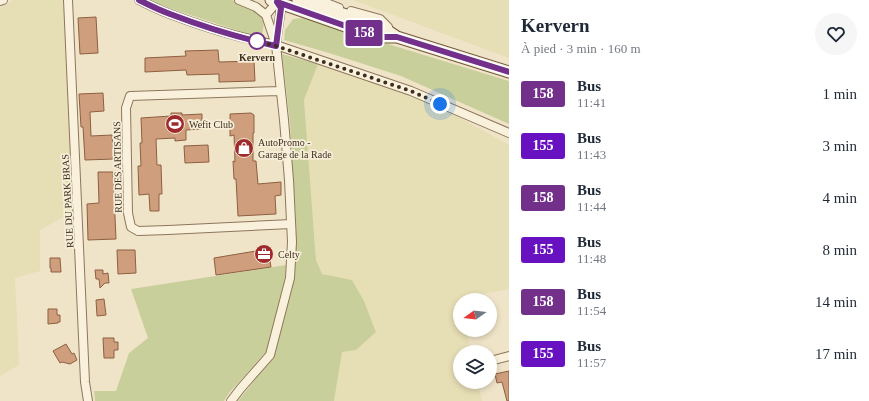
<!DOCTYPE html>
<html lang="fr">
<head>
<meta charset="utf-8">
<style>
	body { margin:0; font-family:"Times New Roman",serif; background:#f6f6f7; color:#1f2937; height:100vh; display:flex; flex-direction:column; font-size:15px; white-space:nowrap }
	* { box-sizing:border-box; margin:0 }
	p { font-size:13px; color:#747a83 }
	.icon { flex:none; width:22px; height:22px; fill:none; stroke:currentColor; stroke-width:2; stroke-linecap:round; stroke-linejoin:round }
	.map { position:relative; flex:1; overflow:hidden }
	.drawer { display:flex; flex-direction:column; background:#fff; width:360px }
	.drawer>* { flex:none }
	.badge { padding:0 8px; border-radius:3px; font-size:14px; line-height:26px }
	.needle { width:26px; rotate:256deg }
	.tools { position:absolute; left:453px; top:293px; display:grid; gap:8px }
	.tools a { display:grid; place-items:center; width:44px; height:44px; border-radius:50%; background:#fff; box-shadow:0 2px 6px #0003; font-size:20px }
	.you { position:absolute; width:20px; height:20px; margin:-10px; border:3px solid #fff; border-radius:50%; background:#1a73e8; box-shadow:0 0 0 6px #1a73e833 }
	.map>.badge { position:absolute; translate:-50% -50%; box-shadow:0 0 0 2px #fff }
	.round { display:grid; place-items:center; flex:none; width:42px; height:42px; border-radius:21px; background:#f6f6f7 }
	.overview { display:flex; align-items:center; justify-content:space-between; height:68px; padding:0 12px }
	h1 { font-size:19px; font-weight:700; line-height:30px }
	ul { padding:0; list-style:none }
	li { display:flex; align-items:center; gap:12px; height:52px; padding:0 12px }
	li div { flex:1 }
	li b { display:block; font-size:15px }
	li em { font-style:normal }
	li .badge { min-width:44px; font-weight:700; text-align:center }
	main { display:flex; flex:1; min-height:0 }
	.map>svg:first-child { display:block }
	.farmland { fill:#e6deb5 }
	.green { fill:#c9cf9b }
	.building { fill:#cf9f7d; stroke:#8d5f41 }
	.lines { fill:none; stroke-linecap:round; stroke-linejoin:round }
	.minor-casing { stroke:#8d765c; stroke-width:10 }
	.secondary-casing { stroke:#6f573f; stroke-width:13 }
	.minor { stroke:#faf1dc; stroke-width:8 }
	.secondary { stroke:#faf1dc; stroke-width:11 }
	.line-casing { stroke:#fff; stroke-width:9 }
	.line { stroke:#73308a; stroke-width:6 }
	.walk { stroke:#3d2e20; stroke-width:4; stroke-dasharray:0 7.2 }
	.stop-dot { fill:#fff; stroke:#73308a; stroke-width:2 }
	.labels { text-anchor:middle; stroke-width:3.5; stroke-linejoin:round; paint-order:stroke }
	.stop-label { font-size:10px; font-weight:bold; fill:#3d2e20; stroke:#f7eed8 }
	.poi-label { font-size:10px; fill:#3d2e20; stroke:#f7eed8; text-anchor:start }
	.street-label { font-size:10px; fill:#3d2e20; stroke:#f7eed8 }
</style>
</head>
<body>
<main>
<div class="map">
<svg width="509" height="401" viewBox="0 0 509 401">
	<rect width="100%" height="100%" fill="#f0e4c8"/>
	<path class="farmland" d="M13 0H63L74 211 40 230V271L15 278 19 365 0 376V8Z
		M353 0H509V58Z
		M318 64 413 92 509 145V289L482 294 472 300H460V330H466L471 352H460V382H478L482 401H334L342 352 376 331 364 301 352 280 322 274 316 260 304 100Z"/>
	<path class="green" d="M148 0H232L250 7 261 16 264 23 262 35 257 36H254L154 3Z
		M303 18 509 81V124L401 76 329 53 284 40 285 30 293 19Z
		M282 54 318 64 304 100 316 260 322 274 352 280 364 301 376 332 356 350 342 352 334 401H238L274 356 292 286 296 223 290 123Z
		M286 265 284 286 266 352 229 393 224 401H95L94 391H116L129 353 148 338 131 289Z"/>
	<path class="building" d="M96 17 98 53 80 54 78 18Z
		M218 50 219 62 254 61 255 81 219 82V74L187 75 186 70 145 72V58L186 56 185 51Z
		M103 93 104 111 90 112 91 136 112 135 114 159 85 160 83 127H81L79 94Z
		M171 113H182V115L202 114V129L186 130V140L175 141V138L156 139 157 165H161L162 194H159V211H150L149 194 139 195 138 166H141L140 143H142L141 118 171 116Z
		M251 113 254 115V133H253V161H256L258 184 281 182V195L275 196 276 214 238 216 236 179H234L233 161 235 162 234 135 230 136V114Z
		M208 145 209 162 185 163 184 146Z
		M98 172H113L116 239 88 240 87 204 99 203Z
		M268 249 271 267 216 275 214 258Z
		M117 250H135L136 273 118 274Z
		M50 258H60L61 272H51V268H50Z
		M95 270H103V274L108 273 109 283H105L100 288 99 279H96Z
		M104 299 106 315 97 316 96 300Z
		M48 309H57V315H60V322H58V323L48 324Z
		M103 338H114V342H118V350H114V358H104Z
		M66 344 72 354 74 353 77 360 70 364 62 362 60 363 53 351Z
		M509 371V401H507L502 382 497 383 495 374Z"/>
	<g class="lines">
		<defs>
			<path id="minor" d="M68 0 85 382 88 401
				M139 0C149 5 159 10 170 14 204 27 240 38 276 45L411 91 509 133
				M319 0 339 8
				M0 1 3 0
				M351 11 380 19 388 27
				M266 15 277 2V0
				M348 21 388 34
				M276 43 281 8 277 2
				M280 91 130 96 126 108 128 213 131 227 138 231 168 230 291 224
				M490 361 509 356
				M231 401 241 388 270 355 290 278 292 242 289 180 284 120 276 45 266 15 256 7 239 0"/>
			<path id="secondary" d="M271 0 377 37H397
				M298 0 379 25 397 37 509 72"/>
		</defs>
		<use href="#minor" class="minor-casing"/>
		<use href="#secondary" class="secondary-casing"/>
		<use href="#minor" class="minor"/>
		<use href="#secondary" class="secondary"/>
	</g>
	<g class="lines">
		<defs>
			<path id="line" d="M139 0C149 5 159 10 170 14 204 27 240 38 276 46L281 8 277 2 377 37H397L509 72"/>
		</defs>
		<use href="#line" class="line-casing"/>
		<use href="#line" class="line"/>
		<path class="walk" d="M257 41H256L276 46 411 91 440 104"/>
	</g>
	<defs>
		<symbol id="stadium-disc" viewBox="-11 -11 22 22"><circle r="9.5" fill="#9e2a2b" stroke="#f7eed8"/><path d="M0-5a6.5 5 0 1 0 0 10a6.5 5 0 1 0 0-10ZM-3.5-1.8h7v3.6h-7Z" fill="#fff"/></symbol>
		<symbol id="shop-disc" viewBox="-11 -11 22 22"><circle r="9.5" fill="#9e2a2b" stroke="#f7eed8"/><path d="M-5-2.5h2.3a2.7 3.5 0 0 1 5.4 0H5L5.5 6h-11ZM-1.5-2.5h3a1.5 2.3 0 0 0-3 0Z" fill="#fff"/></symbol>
		<symbol id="office-disc" viewBox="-11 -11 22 22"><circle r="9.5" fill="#9e2a2b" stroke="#f7eed8"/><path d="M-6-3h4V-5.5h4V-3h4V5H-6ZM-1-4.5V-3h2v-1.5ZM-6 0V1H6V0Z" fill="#fff"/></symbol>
	</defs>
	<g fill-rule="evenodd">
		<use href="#stadium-disc" x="164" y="113" width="22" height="22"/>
		<use href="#shop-disc" x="233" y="137" width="22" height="22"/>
		<use href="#office-disc" x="253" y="243" width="22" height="22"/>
	</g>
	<circle class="stop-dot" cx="257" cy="41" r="8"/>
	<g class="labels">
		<g class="stop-label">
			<text x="257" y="61">Kervern</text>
		</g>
		<g class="poi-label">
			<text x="189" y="128">Wefit Club</text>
			<text x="258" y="146">AutoPromo -<tspan x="258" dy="12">Garage de la Rade</tspan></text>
			<text x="278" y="258">Celty</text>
		</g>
		<g class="street-label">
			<text transform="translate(117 167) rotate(-91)" y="4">RUE DES ARTISANS</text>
			<text transform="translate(67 201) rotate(-93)" y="4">RUE DU PARK BRAS</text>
		</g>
	</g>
</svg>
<div class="tools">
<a><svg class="needle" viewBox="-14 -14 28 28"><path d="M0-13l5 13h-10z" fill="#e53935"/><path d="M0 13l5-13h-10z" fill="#747a83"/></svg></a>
<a><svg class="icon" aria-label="layers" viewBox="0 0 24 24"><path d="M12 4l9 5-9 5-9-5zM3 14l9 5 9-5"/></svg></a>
</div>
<div class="you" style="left:440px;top:104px"></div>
<b class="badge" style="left:364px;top:33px;background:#73308a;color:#fff">158</b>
</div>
<section class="drawer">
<div class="overview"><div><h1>Kervern</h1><p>À pied · 3 min · 160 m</p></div><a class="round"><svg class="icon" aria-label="heart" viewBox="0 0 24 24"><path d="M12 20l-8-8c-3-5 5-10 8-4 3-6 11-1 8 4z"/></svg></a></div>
<ul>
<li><span class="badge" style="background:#73308a;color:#fff">158</span><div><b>Bus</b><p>11:41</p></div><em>1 min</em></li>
<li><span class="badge" style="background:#6711c1;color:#fff">155</span><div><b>Bus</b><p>11:43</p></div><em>3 min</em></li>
<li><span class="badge" style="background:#73308a;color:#fff">158</span><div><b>Bus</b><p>11:44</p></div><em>4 min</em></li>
<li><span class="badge" style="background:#6711c1;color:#fff">155</span><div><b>Bus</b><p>11:48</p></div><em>8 min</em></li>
<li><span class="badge" style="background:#73308a;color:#fff">158</span><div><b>Bus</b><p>11:54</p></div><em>14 min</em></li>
<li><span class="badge" style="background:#6711c1;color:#fff">155</span><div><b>Bus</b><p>11:57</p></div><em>17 min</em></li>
</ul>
</section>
</main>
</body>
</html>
